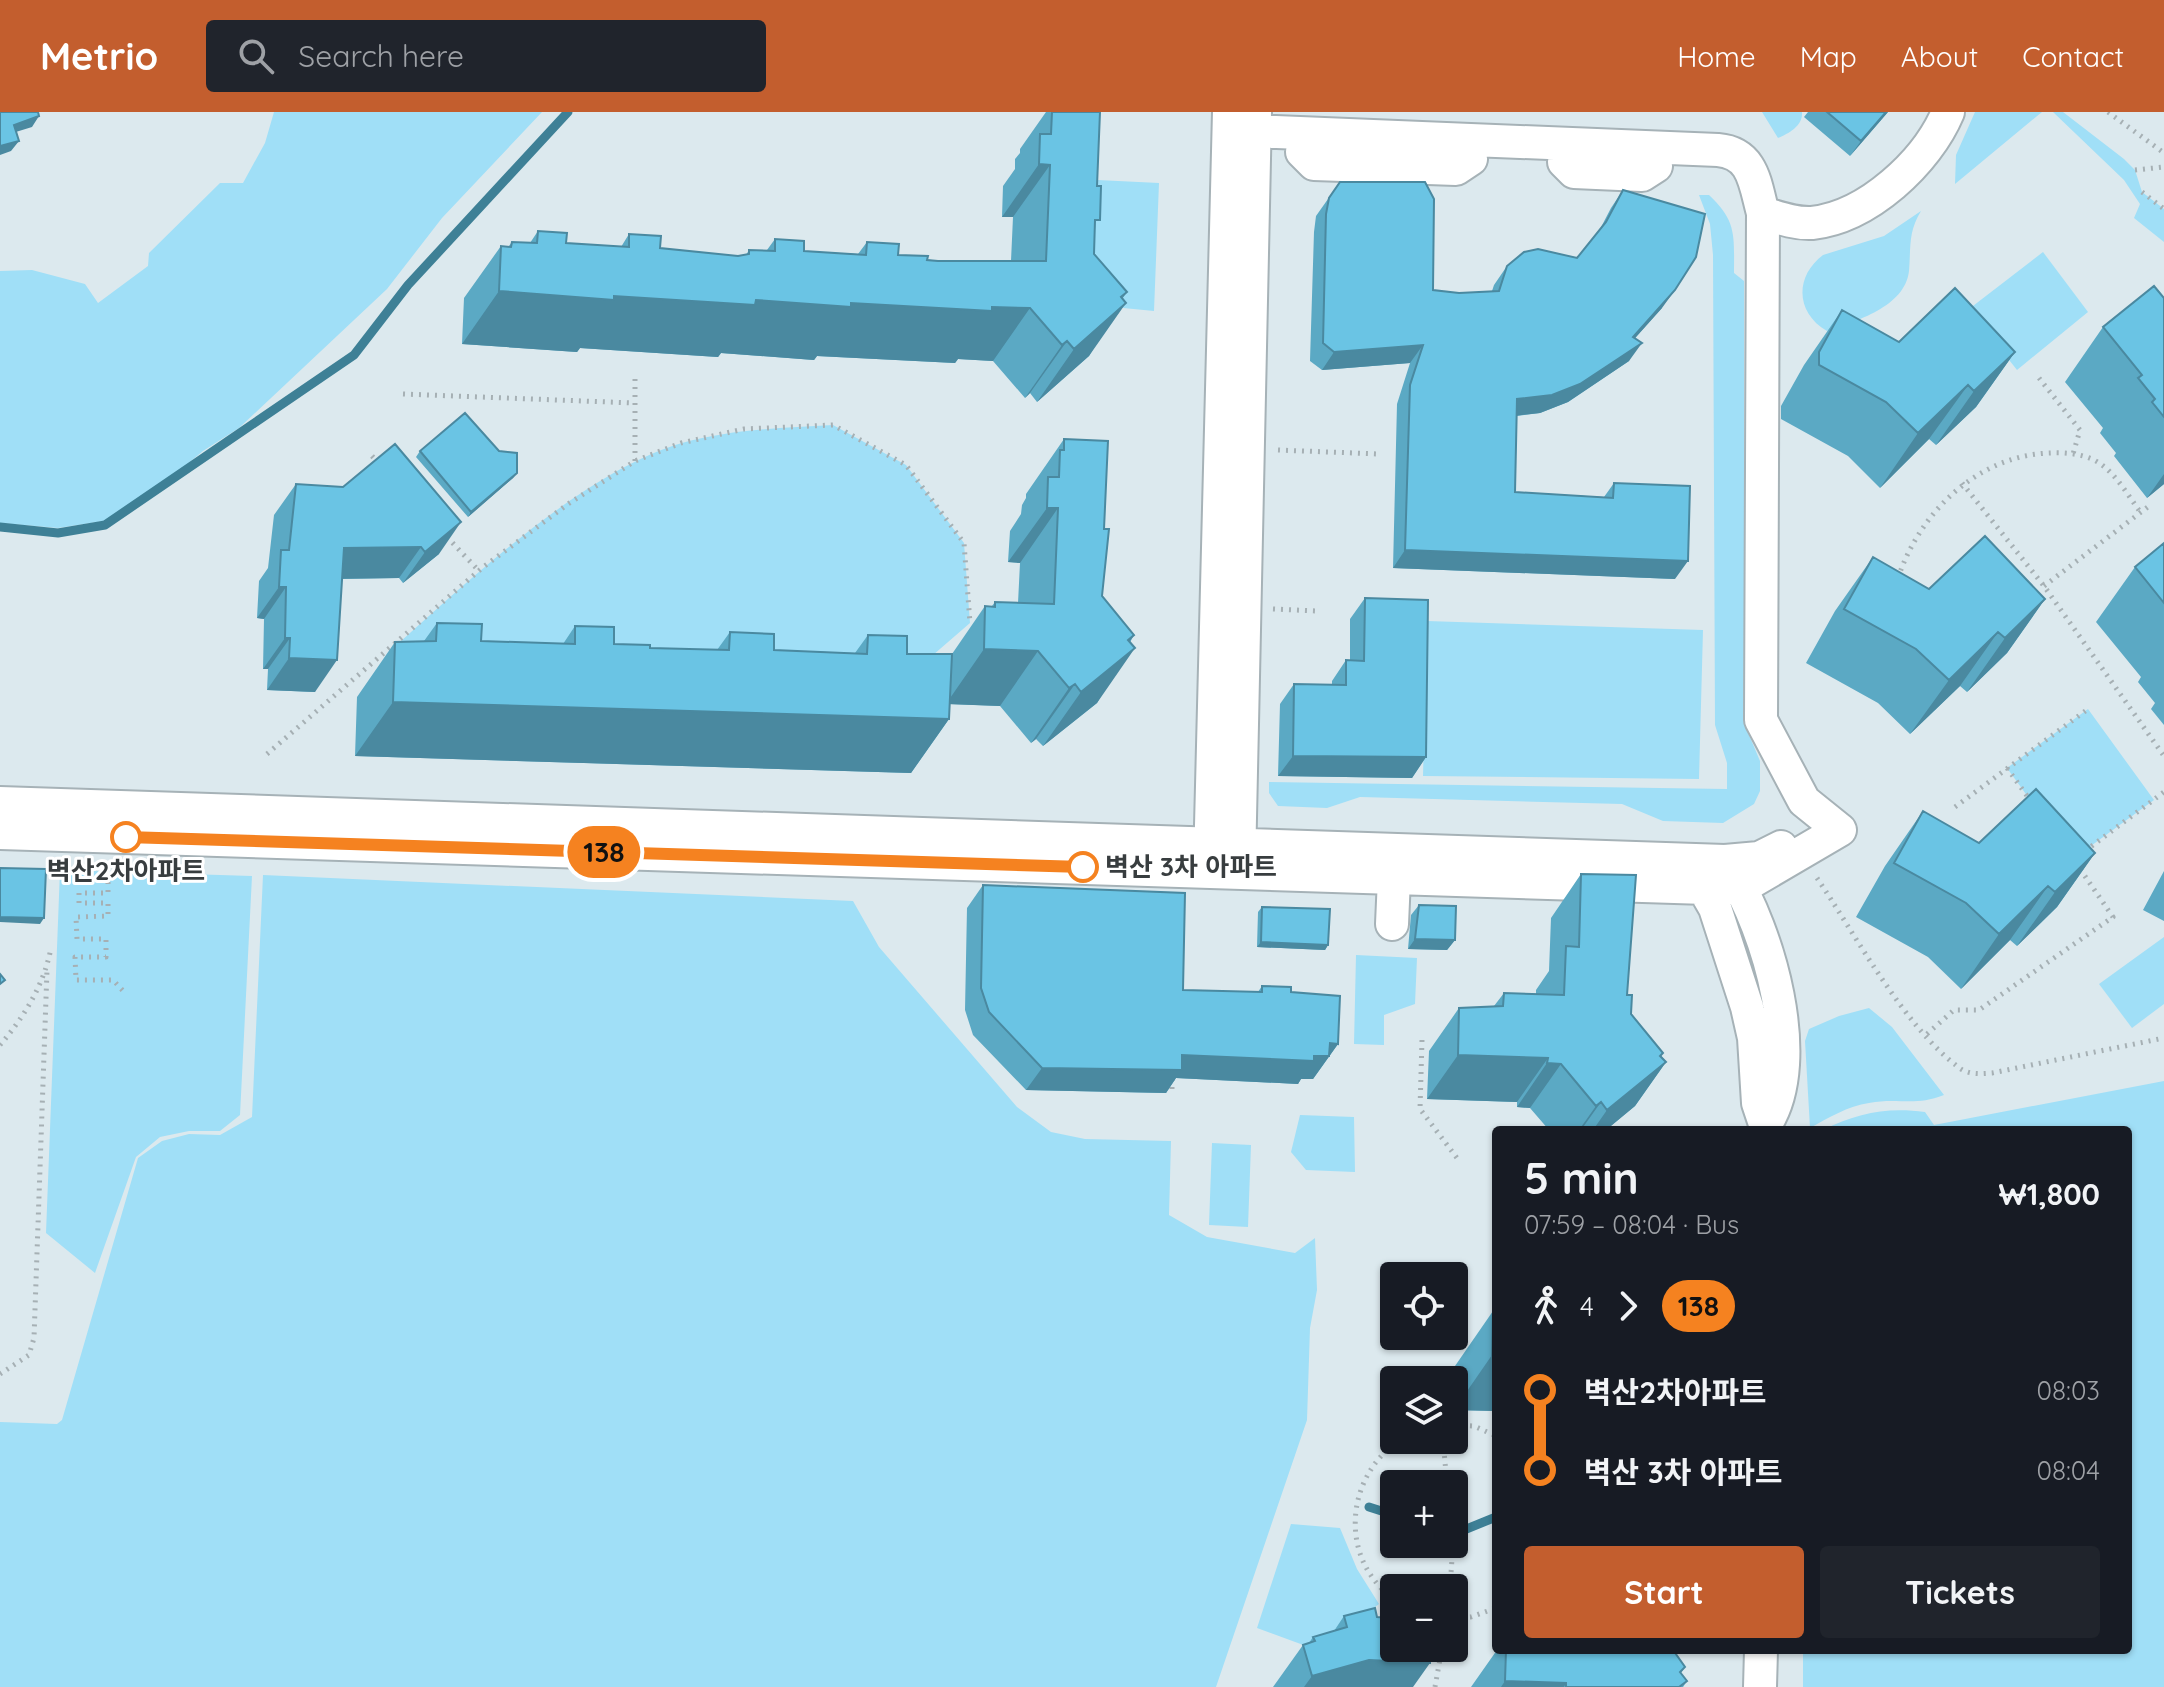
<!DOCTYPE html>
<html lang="en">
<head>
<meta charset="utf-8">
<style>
	body { margin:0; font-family:Quicksand,"Noto Sans KR",sans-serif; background:#20242c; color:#f1f3f6; height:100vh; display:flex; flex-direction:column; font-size:30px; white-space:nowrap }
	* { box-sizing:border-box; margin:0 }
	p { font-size:26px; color:#9ea1a6 }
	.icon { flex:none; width:44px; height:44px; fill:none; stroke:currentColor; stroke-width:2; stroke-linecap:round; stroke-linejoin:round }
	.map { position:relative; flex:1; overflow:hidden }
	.details { position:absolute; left:1492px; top:1014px; width:640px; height:528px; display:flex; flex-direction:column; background:#171b24; border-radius:8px; box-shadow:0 2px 6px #0004 }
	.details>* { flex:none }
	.badge { padding:0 16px; border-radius:26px; font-size:28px; line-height:52px }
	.fabs { position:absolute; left:1380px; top:1150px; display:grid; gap:16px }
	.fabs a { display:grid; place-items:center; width:88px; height:88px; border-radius:8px; background:#171b24; box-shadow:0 2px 6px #0004; font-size:40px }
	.map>.badge { position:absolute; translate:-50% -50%; box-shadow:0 0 0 4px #fff }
	.legs { display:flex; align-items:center; gap:12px; height:88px; padding:0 32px; font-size:26px }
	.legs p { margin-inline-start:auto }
	.head { display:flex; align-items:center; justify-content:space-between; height:136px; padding:0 32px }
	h1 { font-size:44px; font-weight:700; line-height:60px }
	.cta { display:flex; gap:16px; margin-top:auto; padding:16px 32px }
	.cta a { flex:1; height:92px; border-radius:8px; background:#c35e2e; color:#fff; font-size:32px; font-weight:700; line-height:92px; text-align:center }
	.cta a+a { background:#20242c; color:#f1f3f6 }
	ul { padding:0 32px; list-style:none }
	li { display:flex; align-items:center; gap:28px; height:80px; font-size:30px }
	li i { display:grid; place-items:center; width:12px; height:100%; margin:0 10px; background:currentColor }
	li i::after { content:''; width:20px; height:20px; margin:-10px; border:6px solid; border-radius:50%; background:#171b24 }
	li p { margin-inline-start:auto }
	li:first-child i { background:linear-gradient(#0000 50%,currentColor 0) }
	li:last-child i { background:linear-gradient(currentColor 50%,#0000 0) }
	header { display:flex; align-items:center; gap:48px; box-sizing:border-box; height:112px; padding:0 40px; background:#c35e2e; color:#fff }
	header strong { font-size:38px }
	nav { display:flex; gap:44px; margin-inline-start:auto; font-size:28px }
	.search { width:560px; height:72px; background:#20242c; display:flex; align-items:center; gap:20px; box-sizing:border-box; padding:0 28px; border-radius:8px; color:#9ea1a6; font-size:30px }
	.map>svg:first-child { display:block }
	.green { fill:#a0dff7 }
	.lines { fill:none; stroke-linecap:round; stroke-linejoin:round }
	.stream { stroke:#3e8096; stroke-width:9 }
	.minor-casing { stroke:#a6b2b7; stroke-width:36 }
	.path { stroke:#a6b0b4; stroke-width:5; stroke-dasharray:2 6; stroke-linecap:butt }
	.minor { stroke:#fff; stroke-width:32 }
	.wall { fill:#5ba9c4 }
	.shaded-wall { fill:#4a89a0 }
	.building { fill:#6ac4e4; stroke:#4a89a0; stroke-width:2 }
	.line-1-casing { stroke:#fff; stroke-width:18 }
	.line-1 { stroke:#f58220; stroke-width:12 }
	.stop-1-dot { fill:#fff; stroke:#f58220; stroke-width:4 }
	.labels { text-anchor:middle; stroke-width:6; stroke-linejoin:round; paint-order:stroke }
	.stop-label { font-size:26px; font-weight:bold; fill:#383d3f; stroke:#fff; text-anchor:start }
</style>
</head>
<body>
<header>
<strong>Metrio</strong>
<div class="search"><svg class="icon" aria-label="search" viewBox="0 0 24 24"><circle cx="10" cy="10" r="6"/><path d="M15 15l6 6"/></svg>Search here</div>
<nav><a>Home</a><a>Map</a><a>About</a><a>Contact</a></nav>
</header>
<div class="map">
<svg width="2164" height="1575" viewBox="0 0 2164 1575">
	<rect width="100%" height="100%" fill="#dce9ee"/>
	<path class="green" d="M274 0H542L442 106 387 177 239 316 203 339 167 369 104 409 58 416 0 411V159L32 158 85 172 98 191 148 154 149 141 220 71H243L265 31Z
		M1762 0H1802C1803 14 1789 21 1778 26Z
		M1975 0H2042L1955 72 1956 43Z
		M2053 0H2063L2124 47 2135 58 2142 80 2164 97V130L2134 106 2140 92 2124 68Z
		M1077 67 1159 71 1154 199 1072 191Z
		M1699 83H1709C1737 109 1734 124 1734 161L1744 169V611L1760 649V679L1754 692 1723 711 1663 709 1622 692 1360 685 1327 696 1278 694 1269 681V670L1727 677V651L1715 613 1713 143 1710 112Z
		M1921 99C1908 120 1911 135 1909 159 1905 195 1856 209 1827 219 1796 201 1794 165 1823 143L1884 124Z
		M2043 140 2088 200 2017 258 1969 197Z
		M833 313 906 353 964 431 970 511 918 556 391 538C467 470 584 359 682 331 732 317 782 316 833 313Z
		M1427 509 1703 518 1699 667 1423 664Z
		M2088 597 2154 688 2073 747 2007 656Z
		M60 758 252 764 240 1003 220 1019H189L160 1025 136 1045 95 1161 46 1121Z
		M263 763 853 789 879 835 1017 995 1051 1020 1085 1027 1171 1029 1169 1103 1207 1125 1295 1141 1315 1126 1317 1178 1310 1216 1307 1308 1216 1575H0V1310L57 1312 62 1308 138 1046 162 1029 189 1022 220 1023 252 1005Z
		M2164 825V892L2132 916 2099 872Z
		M1356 843 1417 846 1415 892 1384 903V933L1354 932Z
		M1869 896 1892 915 1944 983C1913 995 1899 985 1869 991 1848 994 1828 1006 1810 1016L1805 929 1809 917 1839 904Z
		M2164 969V1575H1803V1538H2128V1018H1823C1858 1001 1886 995 1925 1000L1934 1013Z
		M1300 1003 1354 1005 1355 1060 1306 1058 1291 1040Z
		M1212 1031 1251 1033 1248 1115 1209 1113Z
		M1291 1412 1340 1416 1357 1457 1379 1492 1317 1538 1257 1516Z"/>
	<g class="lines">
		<path class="stream" d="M0 415 58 421 105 413 354 243 408 173 568 0
			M1369 1395 1394 1403
			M1454 1422 1496 1405"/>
		<defs>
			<path id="minor" d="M1302 40 1314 52 1456 57 1471 47
				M1564 50 1574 60 1642 63 1656 54
				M1763 101C1779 106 1796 112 1812 111 1868 105 1927 50 1948 0
				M0 691 1725 749 1759 746 1781 735
				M0 721 1706 776H1741L1840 718 1804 689 1761 608 1763 101C1755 73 1754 41 1718 38L1229 18
				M1210 753 1229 0
				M1239 753 1255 0
				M1731 759C1768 818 1806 946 1767 1010
				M1696 763 1715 796 1747 895 1754 926 1758 991 1767 1018
				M1392 812 1394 766
				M1760 1575 1761 1538"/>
		</defs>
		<use href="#minor" class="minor-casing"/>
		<path class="path" d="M2108 0 2164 41
			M2135 58 2164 55
			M2142 80 2164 97
			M2039 266 2080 318 2073 342
			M403 282 634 291
			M1278 338 1379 342
			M372 344 380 353
			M635 349V265
			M1962 371 2044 474 2164 644
			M447 425 479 459
			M1898 466C1920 400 1977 344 2049 341 2066 340 2088 342 2102 353 2118 365 2129 385 2141 401
			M2044 474 2149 394
			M1273 497 1317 499
			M267 642 482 456 568 392 635 349 681 331 744 317 833 313 906 353 964 431 970 511
			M2007 656 2030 688
			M1955 695 2088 597
			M2085 739 2164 680
			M78 752V767H108V781H79V791H108V804L76 805 77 827H106V845H75L76 868H113L125 881
			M1817 766C1855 822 1904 914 1957 954 1967 963 1979 962 1992 961L2164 926
			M1927 922 1954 898H1979L2113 805 2078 754
			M1422 928 1420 997 1457 1046
			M0 933C24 905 44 873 51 836
			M1172 977V965
			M0 1262 29 1243 34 1226 47 858
			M1454 1313 1474 1314 1496 1324
			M1443 1328 1447 1372
			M1450 1476 1453 1432
			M1394 1487C1338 1447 1345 1364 1400 1328
			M1454 1506 1471 1505 1496 1496
			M1435 1575 1442 1536"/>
		<use href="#minor" class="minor"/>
	</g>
	<path class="wall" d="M1046 0H1100L1094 142 1122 187 1089 244 1037 290 1030 281 1025 286 993 249 958 247 955 251 817 244 814 248 721 241 718 245 580 236 577 240 462 232 464 186 501 134H509L512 130 530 131 538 119 566 131 621 135 629 122 660 136 738 144 746 143 749 138H767L775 127 804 139 858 142 867 130 898 143 938 149H1011L1013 105H1002L1003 74 1015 57V47L1020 41V37Z
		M1808 0H1888L1850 44 1804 5Z
		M1340 70 1433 178 1459 181 1492 179 1494 173 1507 154 1577 146 1598 121 1611 96 1623 78 1662 196 1635 226 1629 249 1568 290 1540 301 1517 304 1515 380 1604 385 1614 371 1675 467 1393 456 1397 292 1410 251 1322 258 1310 249 1314 120 1316 104Z
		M2164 186V372L2147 386 2114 344 2116 341 2100 321 2103 316 2065 270 2103 215Z
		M1842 198 1899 230 2015 240 1976 295 1936 333 1929 327 1880 376 1848 344 1781 307V294L1804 253Z
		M1064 327 1102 484 1134 523 1097 591 1043 634 1036 627 1031 631 1000 594 950 592 949 607 911 661 355 644 357 585 395 530 424 529 437 511 481 529 563 532 575 514 614 532 650 536 717 538 730 520 774 538 855 541 868 523 907 542H952L985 494H992L995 490 1018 491 1020 451 1008 450 1010 419 1021 402 1022 393 1026 386V382Z
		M420 339 517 361 513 366 468 405 416 345Z
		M296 372 439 442 403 471 399 466 342 467 315 580 267 578 268 557H263L264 507 257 506 259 469 268 456 274 403Z
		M2164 431V613L2151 597 2155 591 2138 570 2141 565 2096 510 2135 455Z
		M1873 445 1929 477 2045 487 2007 541 1967 580 1960 574 1910 622 1878 591 1806 551 1835 499Z
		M1365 486 1426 645 1412 666 1278 664 1280 592 1294 572H1332V569L1346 548H1350V507Z
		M1923 699 1979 731 2095 741 2057 795 2017 834 2010 828 1961 877 1928 845 1856 805 1885 754Z
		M2164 759V809L2143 798Z
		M1581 762 1627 883 1631 902 1666 950 1635 994 1606 1018H1549L1530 996 1517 995V990L1427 987 1429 939 1459 896 1494 894 1504 881 1536 882V878L1549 859 1551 806Z
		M983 773 1183 878 1258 880 1262 874 1291 880 1338 932 1313 967H1301L1298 972 1176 966 1166 981 1026 978 973 923 965 898 967 796Z
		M1419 793 1455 828 1447 838 1408 837 1411 803Z
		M1262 795 1328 833 1325 838 1257 835 1258 800Z
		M1493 1199 1496 1299 1454 1298 1455 1254Z
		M1344 1504 1377 1505 1413 1575H1273L1303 1533 1309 1531 1313 1525 1334 1519Z
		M1497 1538H1673L1685 1555 1681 1561 1687 1569 1683 1575H1471Z"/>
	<path class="shaded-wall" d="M1886 0H1888L1850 44 1861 29Z
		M39 4 32 15 6 23 14 13Z
		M19 29 11 39 0 43V34Z
		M1039 52 1050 53 1013 105H1002Z
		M1675 178 1662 196 1620 243 1633 225Z
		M499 179 851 191 1030 196 993 249 958 247 955 251 817 244 814 248 721 241 718 245 580 236 577 240 462 232Z
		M1127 180 1107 208 1126 191 1089 244 1037 290 1074 237Z
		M1067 229 1030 281 1025 286 1062 233Z
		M1642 231 1629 249 1568 290 1540 301 1505 305 1517 287Z
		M1423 233 1410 251 1322 258 1334 240Z
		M2015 240 1976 295 1936 333 1974 279Z
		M1968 273 1929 327 1880 376 1918 321Z
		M517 361 513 366 468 405 471 400Z
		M2164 362V372L2147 386Z
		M1047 396H1058L1020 451 1008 450Z
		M461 410 439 442 403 471 425 440Z
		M421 435 399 466 322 467 344 436Z
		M1405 438 1688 449 1675 467 1393 456Z
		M279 475H286L264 507 257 506Z
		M2045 487 2007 541 1967 580 2005 526Z
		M1998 520 1960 574 1910 622 1949 568Z
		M1134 523 1112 555 1135 536 1097 591 1043 634 1081 580 1128 528Z
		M285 526H290L268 557H263Z
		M984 537 1038 539 1000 594 946 592Z
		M289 546 337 548 315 580 267 578Z
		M1075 572 1036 627 1031 631 1069 576Z
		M393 590 949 607 911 661 355 644Z
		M1293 644 1426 645 1412 666 1278 664Z
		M2095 741 2057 795 2017 834 2055 780Z
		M2048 774 2010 828 1961 877 1999 822Z
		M0 805 44 806 40 812 0 810Z
		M1415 827 1455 828 1447 838 1408 837Z
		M1261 830 1328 833 1325 838 1257 835Z
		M1330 931 1338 932 1313 967H1301L1298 972 1176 966 1166 981 1026 978 1042 956 1182 943 1314 944Z
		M1663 941 1645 968 1666 950 1635 994 1606 1018H1593L1607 998Z
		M1458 943 1548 946 1517 990 1427 987Z
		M1547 951 1561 952 1530 996 1517 995Z
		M1601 990 1581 1018H1579L1596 994Z
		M1492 1243H1496V1299L1454 1298Z
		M1369 1548 1430 1551 1413 1575H1304L1312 1564Z
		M1505 1569 1566 1571 1564 1575H1501Z"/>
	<path class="building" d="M0 0H38L39 4 14 13 19 29 0 34Z
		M1052 0H1100L1097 74H1101L1100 108H1095L1094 142 1127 180 1121 185 1126 191 1074 237 1067 229 1062 233 1030 196 992 195V199L851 191V195L756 188 755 193 614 184V188L499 179 501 134 511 135 512 130 537 131 538 119 567 121 566 131 629 135V122L661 124 660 136 738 144 749 142V138L775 139V127L804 129V139L866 143 867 130 899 132 898 143 928 144 927 148 938 149H1046L1050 53 1039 52 1040 22H1051Z
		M1827 0H1886L1861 29Z
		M1340 70H1425L1434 87 1433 178 1459 181 1499 179 1507 154 1524 140 1538 137 1577 146 1606 110 1623 78 1705 102 1696 145 1675 178 1633 225 1642 231 1580 272 1552 283 1517 287 1515 380 1613 386 1614 371 1690 374 1688 449 1405 438 1410 273 1423 233 1334 240 1323 231 1326 102 1329 86Z
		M2154 174 2164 186V305L2152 290 2155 287 2138 266 2142 263 2103 215Z
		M1955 176 2015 240 1974 279 1968 273 1918 321 1886 290 1819 253V240L1842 198 1899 230Z
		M465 301 499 339 517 341V361L471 400 420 339Z
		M1064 327 1108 329 1104 417H1109L1102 484 1134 523 1128 528 1135 536 1081 580 1075 572 1069 576 1038 539 984 537 985 494 995 495V490L1054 492 1058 396H1047L1048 365H1059L1060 338H1064Z
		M395 332 461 410 425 440 421 435 344 436 337 548 289 546 290 526H285L286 475H279L281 438H289L296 372 343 375Z
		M1985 424 2045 487 2005 526 1998 520 1949 568 1916 537 1844 497 1873 445 1929 477Z
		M2164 431V491L2135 455Z
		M1365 486 1428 488 1426 645 1293 644 1294 572 1346 573V548L1364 549Z
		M437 511 482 512 481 529 575 532V514L614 515V532L650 533V536L729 538 730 520 774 522V538L867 542 868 523 907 524V542H952L949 607 393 590 395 530 436 529Z
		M2036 677 2095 741 2055 780 2048 774 1999 822 1966 791 1894 751 1923 699 1979 731Z
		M0 756 46 757 44 806 0 805Z
		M1581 762 1636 763 1627 883H1632L1631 902 1663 941 1660 944 1666 950 1607 998 1601 990 1596 994 1561 952 1547 951 1548 946 1458 943 1459 896 1503 894 1504 881 1564 883 1566 834 1579 835Z
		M983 773 1185 781 1183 878 1262 880V874L1291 875V880L1340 884 1338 932 1330 931 1329 944H1314V949L1182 943V958L1042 956 989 900 981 876Z
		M1419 793 1456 794 1455 828 1415 827Z
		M1262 795 1330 797 1328 833 1261 830Z
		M0 862 5 868 0 872Z
		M1493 1199H1496V1243H1492Z
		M1375 1496 1377 1505 1394 1506V1536H1431L1430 1551 1369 1548 1312 1564 1303 1533 1315 1529 1313 1525 1347 1515 1344 1504Z
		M1506 1538H1673L1685 1555 1680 1560 1687 1569 1679 1575H1566V1571L1505 1569Z"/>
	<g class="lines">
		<defs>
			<path id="line-1" d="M126 725 1083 755"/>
		</defs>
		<use href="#line-1" class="line-1-casing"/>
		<use href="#line-1" class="line-1"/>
	</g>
	<g class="stop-1-dot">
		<circle cx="126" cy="725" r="14"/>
		<circle cx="1083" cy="755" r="14"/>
	</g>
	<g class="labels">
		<g class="stop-label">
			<text x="1105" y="764">벽산 3차 아파트</text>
			<text x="126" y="768" text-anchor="middle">벽산2차아파트</text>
		</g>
	</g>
</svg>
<div class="fabs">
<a><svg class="icon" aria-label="locate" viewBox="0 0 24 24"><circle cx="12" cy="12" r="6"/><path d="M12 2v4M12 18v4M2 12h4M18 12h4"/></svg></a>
<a><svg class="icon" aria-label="layers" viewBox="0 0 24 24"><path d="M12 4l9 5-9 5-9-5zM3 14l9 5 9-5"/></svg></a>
<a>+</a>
<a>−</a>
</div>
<b class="badge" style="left:604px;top:740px;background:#f58220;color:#111">138</b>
<section class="details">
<div class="head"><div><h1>5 min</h1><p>07:59 – 08:04 · Bus</p></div><b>₩1,800</b></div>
<div class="legs"><svg class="icon" aria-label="walk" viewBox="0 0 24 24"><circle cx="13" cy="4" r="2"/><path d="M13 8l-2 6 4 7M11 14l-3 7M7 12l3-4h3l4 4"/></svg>4<svg class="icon" aria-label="forward" viewBox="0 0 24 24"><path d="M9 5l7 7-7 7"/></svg><b class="badge" style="background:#f58220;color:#111">138</b></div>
<ul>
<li><i style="color:#f58220"></i><b>벽산2차아파트</b><p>08:03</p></li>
<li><i style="color:#f58220"></i><b>벽산 3차 아파트</b><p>08:04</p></li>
</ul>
<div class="cta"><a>Start</a><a>Tickets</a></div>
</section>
</div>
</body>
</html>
